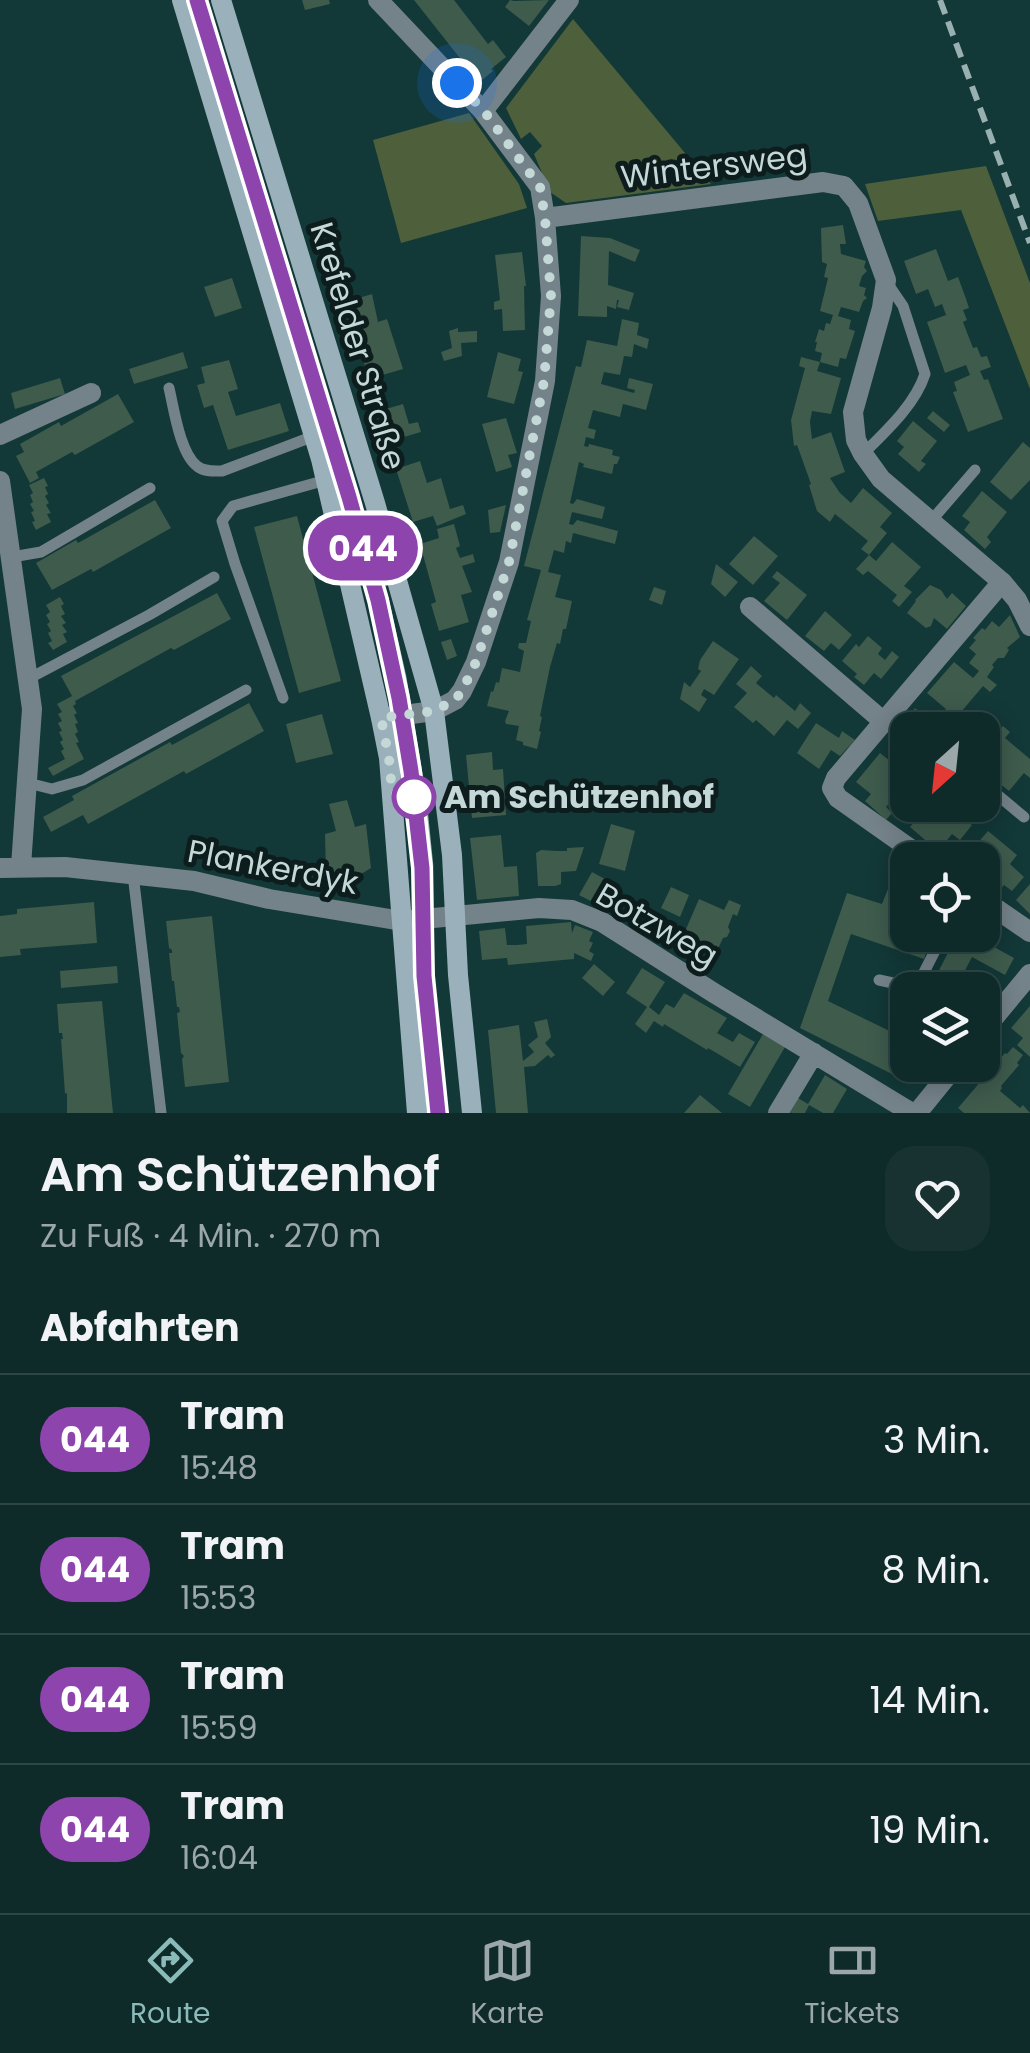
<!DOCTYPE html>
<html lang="de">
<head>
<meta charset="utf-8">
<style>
	body { margin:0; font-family:Poppins,sans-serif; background:#173231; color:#f1f3f6; height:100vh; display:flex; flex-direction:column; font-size:38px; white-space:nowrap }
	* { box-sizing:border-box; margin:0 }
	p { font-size:32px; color:#9ba7a8 }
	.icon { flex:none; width:55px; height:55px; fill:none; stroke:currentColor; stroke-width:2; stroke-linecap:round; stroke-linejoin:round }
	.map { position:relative; height:1113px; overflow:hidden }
	.side { display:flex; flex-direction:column; background:#0e2a29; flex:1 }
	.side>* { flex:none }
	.badge { padding:0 20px; border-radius:32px; font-size:35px; line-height:65px }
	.needle { width:65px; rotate:207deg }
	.controls { position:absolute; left:890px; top:712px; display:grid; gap:20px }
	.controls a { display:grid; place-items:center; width:110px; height:110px; border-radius:20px; background:#0e2a29; box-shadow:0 5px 25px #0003,0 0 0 2px #2e4646; font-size:50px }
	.you { position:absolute; width:50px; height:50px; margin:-25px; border:8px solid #fff; border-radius:50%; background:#1a73e8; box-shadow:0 0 0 15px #1a73e833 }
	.map>.badge { position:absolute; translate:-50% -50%; box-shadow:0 0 0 5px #fff }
	h2 { padding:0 40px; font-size:38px; line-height:90px }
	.round { display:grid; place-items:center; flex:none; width:105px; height:105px; border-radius:30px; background:#173231 }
	.overview { display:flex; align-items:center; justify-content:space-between; height:170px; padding:0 40px }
	h1 { font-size:48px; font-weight:600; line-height:75px }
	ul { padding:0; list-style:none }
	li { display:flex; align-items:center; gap:30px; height:130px; padding:0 40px; border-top:2px solid #2e4646 }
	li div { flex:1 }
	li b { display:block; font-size:38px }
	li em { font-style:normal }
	li .badge { min-width:110px; font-weight:700; text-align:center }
	.menu { display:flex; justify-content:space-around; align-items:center; height:140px; border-top:2px solid #2e4646; background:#0e2a29; font-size:28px; color:#9ba7a8 }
	.menu a { display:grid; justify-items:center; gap:5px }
	.menu .on { color:#8bbbb9 }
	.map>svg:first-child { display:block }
	.green { fill:#4d5f3b }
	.building { fill:#3e5b4c }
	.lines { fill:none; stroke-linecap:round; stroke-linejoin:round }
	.lane { stroke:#748289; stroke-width:11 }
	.street { stroke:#748289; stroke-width:20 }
	.secondary { stroke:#9ab0ba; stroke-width:20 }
	.tram { stroke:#98b0af; stroke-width:2.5 }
	.rail { stroke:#98b0af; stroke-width:6; stroke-dasharray:15 8; stroke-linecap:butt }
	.line-casing { stroke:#fff; stroke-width:22 }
	.line { stroke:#8e44ad; stroke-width:15 }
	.walk { stroke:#c4d8d7; stroke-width:10; stroke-dasharray:0 18 }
	.stop-dot { fill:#fff; stroke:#8e44ad; stroke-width:5 }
	.labels { text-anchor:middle; stroke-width:10; stroke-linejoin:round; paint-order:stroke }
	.street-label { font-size:32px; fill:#c4d8d7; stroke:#0d1c1c }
	.stop-label { font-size:32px; font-weight:bold; fill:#c4d8d7; stroke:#0d1c1c; text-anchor:start }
</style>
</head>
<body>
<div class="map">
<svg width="1030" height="1113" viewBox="0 0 1030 1113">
	<rect width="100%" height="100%" fill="#123837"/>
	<path class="green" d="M573 19 711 184 566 203 550 192 534 154 542 146 530 132 521 139 506 108Z
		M469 113 519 184 527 208 401 243 373 140Z
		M986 166 1030 283V389L961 210 878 221 865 184Z"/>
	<path class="building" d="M302 0H329L330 4 305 10Z
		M414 0H454L488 44 493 40 506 57 491 69 493 71 482 80 465 59 463 62Z
		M510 0 514 1 549 0 529 26 505 7Z
		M843 225 846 244H840L841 254 866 261 864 267 867 271 862 276 859 286 866 288 864 295 867 298 863 301 859 312 841 307 838 316 851 320 849 329 855 331 846 359 840 358 838 367 820 362 822 353 815 351 817 342H815L819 329 824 331 826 323 830 324 833 315 820 311 828 278 824 277 827 264 822 262 821 228Z
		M581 236 610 238 640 250 635 262 609 251 608 285 634 293 629 310 617 307 619 300H617L616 309 607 306V317L578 316Z
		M936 249 948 281 958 277 965 296 969 308 963 310 967 320 963 322 973 348 977 347 981 357 987 356 991 367 980 371 984 380 988 379 1003 419 968 432 953 392 957 391 954 382 970 375 966 365 945 373 927 322 946 315 942 304 935 307 928 289 916 294 904 261Z
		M522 252 526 286H524L525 330 503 331 502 309 494 310V302L500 300 495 255Z
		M232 278 242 308 215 317 204 287Z
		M372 294 378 322 387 319 403 369 369 379 345 302Z
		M622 319 639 323 637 335 649 339 647 349 634 344 632 357 624 356 620 375 604 372 601 384 634 393 635 390 627 388 629 378 653 384 646 410 623 404 620 417 593 410 588 428 596 430 594 439 586 437 584 446 588 447 589 444 613 450 612 455 620 457 617 464H614L612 474 583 467 584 464 579 462 570 503 573 504 577 499 605 507 602 519 572 512 569 524 573 525 577 520 618 531 615 544 573 533 571 543 566 541 564 553 554 550 548 572 561 575 555 597 572 601 566 629H563L560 644 557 643 550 667 540 716 542 717 539 731 541 732 537 749 523 745V742L516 740 519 726 506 724 505 721 509 711 487 706 491 691 493 692 496 682 499 683 502 668 520 672 524 651 518 648 519 643H526L531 621 527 620 541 570 524 566 576 366 581 367 587 340 617 346Z
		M458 328V332L477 331V342L461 343 462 356 444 361 441 352 452 348 449 331Z
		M183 352 188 368 134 384 129 369Z
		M498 352 521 359 518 371 523 372 514 404 487 397Z
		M801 357 820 362 817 371 841 378 831 414 812 411 810 422 812 439 831 432 845 472 830 478 840 493 851 503 863 488 892 513 880 527 887 533 869 555 861 549 868 541 835 514 830 522 817 511 809 485 811 484 797 445 794 446 791 420 805 368 799 366Z
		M229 360 238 389 228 392 236 416 280 403 289 431 228 450 213 405 204 408 197 385 205 383 201 367Z
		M60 378 65 394 15 409 11 393Z
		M118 394 134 422 75 455 72 452 36 472 39 478 30 483 16 456 24 452 20 444 59 422 61 426Z
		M403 404 409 424 418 422 421 432 404 437 402 429 386 434 379 411Z
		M933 411 950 425 944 432 927 418Z
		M506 418 517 453 508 455 512 467 496 472 482 424Z
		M913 421 937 441 921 461 926 464 919 472 898 454 904 447 897 441Z
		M1023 442 1030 448V480L1011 500 990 482Z
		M420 461 427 483 441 478 450 509 463 505 466 514 437 526 433 516 413 522 396 469Z
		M44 478 48 486 45 487 48 494 45 496 49 503 46 505 51 513 47 514 51 522 36 530 32 522 35 521 31 512 34 511 30 504 33 502 30 495 33 493 29 485Z
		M982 491 1007 512 987 537 991 542 985 549 964 530 970 522 962 516Z
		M155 500 171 528 93 572 91 569 52 590 36 563 76 540 78 543Z
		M506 505 500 532 490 533 488 510Z
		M297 516 341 681 299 693 254 527Z
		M454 524 460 546 456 548 460 558 473 554 475 562 462 566 472 592 461 595 469 622 439 631 431 604 436 602 420 544 439 538 437 529Z
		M754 536 778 556 753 585 729 564Z
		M892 542 921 567 904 586 912 592 899 607 892 601 897 595 868 571 863 575 856 569 869 555 876 561Z
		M716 564 738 582 725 597 711 584Z
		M777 571 807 595 787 620 764 601 780 583 772 577Z
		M930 585 941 590 947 599 952 593 966 606 947 629 934 618 931 626 926 628 907 613 916 601 915 600Z
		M654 587 666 591 662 605 649 600Z
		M217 593 231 619 174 650 171 648 75 701 76 704 73 706 77 713 74 715 78 723 75 724 78 732 75 734 79 742 76 743 84 759 53 776 48 768 65 759 61 751 64 749 60 742 63 740 59 732 62 731 58 723 62 721 58 714 62 712 57 704 72 696 61 676Z
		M60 597 64 604 61 606 65 614 61 616 66 623 62 625 67 632 63 634 67 642 53 650 48 643 52 641 48 633 51 631 47 624 50 622 46 615 50 612 46 605Z
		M825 611 852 635 839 650 831 643 824 651 805 636Z
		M1010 615 1020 637 1007 648 1009 650 1004 658H998L992 665 994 667 987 677 997 685 990 692 983 686 956 718 964 725 961 730H957L947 722 941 730H908V780L886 807 892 813 886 820 865 801 871 794 856 782 880 753 900 769 906 762 898 755 905 745 893 734 915 708 928 719 934 711 940 716 946 709 927 693 954 662 973 678 979 671 969 663 976 654 969 648 976 640 973 638 982 628 985 630 992 621 999 627Z
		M868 636 882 648 878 654 885 660 892 651 899 657 881 679 874 673 864 685 854 677 857 674 842 661 856 644 859 647Z
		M451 639 457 656 447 660 441 642Z
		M713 641 739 659 714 695 704 689 701 695 707 699 699 712 680 699 684 682 690 687 701 671 698 669 700 660Z
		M751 666 762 676 756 683 774 698 776 695 795 711 800 703 811 713 798 729 787 720 774 736 756 720 753 723 734 707 747 693 736 684Z
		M249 703 264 731 186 774 184 771 88 824 83 815 51 832 43 817 74 800 72 796 170 742 172 745Z
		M322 714 333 754 296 763 286 724Z
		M816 723 839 738 842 731 855 740 840 756 831 750 819 769 797 753Z
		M1003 726 1010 732 1005 738 1030 759V778L1024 773 1009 791 982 769V765L997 748 989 742Z
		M492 752 493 770 503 769 506 815 472 818 466 755Z
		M347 800 355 827 366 824 371 868 356 877 326 876 325 834 336 831 329 804Z
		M911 805H946L972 825 960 840 952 834 938 851 910 827 921 814Z
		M611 824 635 831 625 871 599 864Z
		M988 831 1017 855 1010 864 1024 877 1012 891 1004 885 998 893 982 880V860H976L983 851 976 845Z
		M501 835 504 867 517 866 519 896 477 900 470 838Z
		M584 847 576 871 561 872V884L555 886H538L536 853 541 850 557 851H567V848Z
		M896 869 908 873V890L905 889 898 910 908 913V935H932L924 959 851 934 828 1001 904 1038 908 1031V1065H917L908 1082 800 1028 847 893 882 904Z
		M592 872 620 887 608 910 579 895Z
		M1030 884V914L1016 900Z
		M671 887 689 895 680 917 661 908Z
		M699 899 724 910 729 900 741 905 737 916 733 914 728 927 730 931 727 937 723 938 717 951 683 936Z
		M94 902 97 943 20 949 21 955 0 957V916L17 914V909Z
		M212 916 229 1082 185 1087 182 1059 184 1056 181 1053 177 1013 180 1012 179 1007H177L174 981H172L169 953H172V950L169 948 166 921Z
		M571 922 572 933 575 925 593 932 589 941 593 943 589 951 594 954 591 961 574 953V959L508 965 507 958 482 960 479 931 505 928 507 945H517L527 944 526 926Z
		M957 935H972L1014 958 1005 975 972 957 962 976 987 990 982 999V990H929Z
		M594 964 615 982 603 996 582 978Z
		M117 966 118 983 61 988 60 971Z
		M642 968 665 982 649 1007 659 1015 666 1004 674 1008 684 993 727 1018 717 1033 733 1042 739 1033 755 1042 740 1067 708 1048 707 1050 664 1024 663 1027 654 1021 646 1033 635 1024 647 1007 626 993Z
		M102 1001 113 1113H67V1093L65 1094 61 1039H63L62 1033H59L57 1004Z
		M1030 1006V1057L1017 1045 1023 1038 1011 1028Z
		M547 1019 551 1037 545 1043 555 1055 551 1058 548 1055 535 1066 524 1067 528 1113H496L488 1030 519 1025 523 1061 534 1052 528 1045 538 1037 534 1022Z
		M763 1034 785 1047 750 1107 728 1094Z
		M1013 1047 1023 1055 1017 1063 1019 1065 1001 1086 1002 1088 1000 1091 1020 1108 1023 1105 1030 1113H964L958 1108 1005 1053 1007 1054Z
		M825 1075 847 1089 833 1113H823L809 1105 805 1113H790L798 1098 808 1104Z
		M700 1095 722 1113H684Z"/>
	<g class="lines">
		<path class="lane" d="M169 388C174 409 180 453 197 466 204 472 214 471 222 471L314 436
			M863 454C885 432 915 405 925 374L903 306 888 284
			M931 521 975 470
			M12 557 41 552 150 488
			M28 679 149 615 214 577
			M283 698 235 564 222 521 233 506 326 480
			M982 782 1024 817
			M28 783 52 789 83 780 246 690
			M133 874 161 1113
			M879 980 916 988 943 935"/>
		<path class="street" d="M378 0 483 111 540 187 545 218 551 296 545 381 509 562 476 662 462 691 455 700 434 711 381 718
			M483 111 569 0
			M545 218 823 182 844 186 858 203 886 280 882 308 853 412 856 440 863 454 881 479 1002 582 1017 600 1030 626
			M0 435 91 393
			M0 481 32 709 21 866
			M750 607 884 722
			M926 860 838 798 832 788 836 778 1002 582
			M0 868 65 867 194 881 269 899 402 921 539 908 572 910 602 922 714 993 912 1113
			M982 899 1030 932
			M982 1032 1030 974
			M778 1113 814 1053
			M917 1113 956 1065"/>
		<path class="secondary" d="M182 0 321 459 381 718 389 758 417 1113
			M221 0 375 503 434 711 452 855 458 975 472 1113"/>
		<path class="tram" d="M206 0 358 496 388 601 405 676 425 796 432 865V976L447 1113"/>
		<path class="rail" d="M940 0 1030 243"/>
	</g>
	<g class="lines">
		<defs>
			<path id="line" d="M197 0 349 497 378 600 399 698 411 771 422 868 424 976 438 1113"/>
		</defs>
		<use href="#line" class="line-casing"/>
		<use href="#line" class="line"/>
		<path class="walk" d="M414 797 392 792 389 758 381 718 434 711 455 700 462 691 476 662 509 562 544 381 551 296 545 218 540 187 484 111 457 83"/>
	</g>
	<circle class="stop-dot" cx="414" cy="797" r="20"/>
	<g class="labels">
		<g class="street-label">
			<text transform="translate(714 166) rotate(-7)" y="11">Wintersweg</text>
			<text transform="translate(358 346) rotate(73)" y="11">Krefelder Straße</text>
			<text transform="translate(273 867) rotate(11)" y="11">Plankerdyk</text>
			<text transform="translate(657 925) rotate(30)" y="11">Botzweg</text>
		</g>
		<g class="stop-label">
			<text x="444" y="808">Am Schützenhof</text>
		</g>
	</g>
</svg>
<div class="controls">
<a><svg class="needle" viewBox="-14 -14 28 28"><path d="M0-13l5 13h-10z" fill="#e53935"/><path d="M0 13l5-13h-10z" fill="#9ba7a8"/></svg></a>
<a><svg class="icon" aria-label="locate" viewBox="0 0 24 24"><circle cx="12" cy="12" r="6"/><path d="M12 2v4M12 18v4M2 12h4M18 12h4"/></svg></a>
<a><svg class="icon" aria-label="layers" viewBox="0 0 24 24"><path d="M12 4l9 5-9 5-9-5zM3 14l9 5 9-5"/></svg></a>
</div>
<div class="you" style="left:457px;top:83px"></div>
<b class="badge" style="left:363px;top:548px;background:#8e44ad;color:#fff">044</b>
</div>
<section class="side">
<div class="overview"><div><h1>Am Schützenhof</h1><p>Zu Fuß · 4 Min. · 270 m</p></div><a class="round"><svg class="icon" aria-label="heart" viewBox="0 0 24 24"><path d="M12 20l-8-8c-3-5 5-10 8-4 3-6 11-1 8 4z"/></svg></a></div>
<h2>Abfahrten</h2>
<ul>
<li><span class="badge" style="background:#8e44ad;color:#fff">044</span><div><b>Tram</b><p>15:48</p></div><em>3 Min.</em></li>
<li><span class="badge" style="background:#8e44ad;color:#fff">044</span><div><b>Tram</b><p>15:53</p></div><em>8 Min.</em></li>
<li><span class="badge" style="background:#8e44ad;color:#fff">044</span><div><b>Tram</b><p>15:59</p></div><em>14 Min.</em></li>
<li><span class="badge" style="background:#8e44ad;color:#fff">044</span><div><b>Tram</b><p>16:04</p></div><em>19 Min.</em></li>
</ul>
</section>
<nav class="menu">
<a class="on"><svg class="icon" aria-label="directions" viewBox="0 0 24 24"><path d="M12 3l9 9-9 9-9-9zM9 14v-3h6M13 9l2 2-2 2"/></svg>Route</a>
<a><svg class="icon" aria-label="map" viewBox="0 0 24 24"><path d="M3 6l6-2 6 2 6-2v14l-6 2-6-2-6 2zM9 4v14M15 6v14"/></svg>Karte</a>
<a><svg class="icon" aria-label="tickets" viewBox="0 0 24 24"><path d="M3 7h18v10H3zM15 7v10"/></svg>Tickets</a>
</nav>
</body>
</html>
